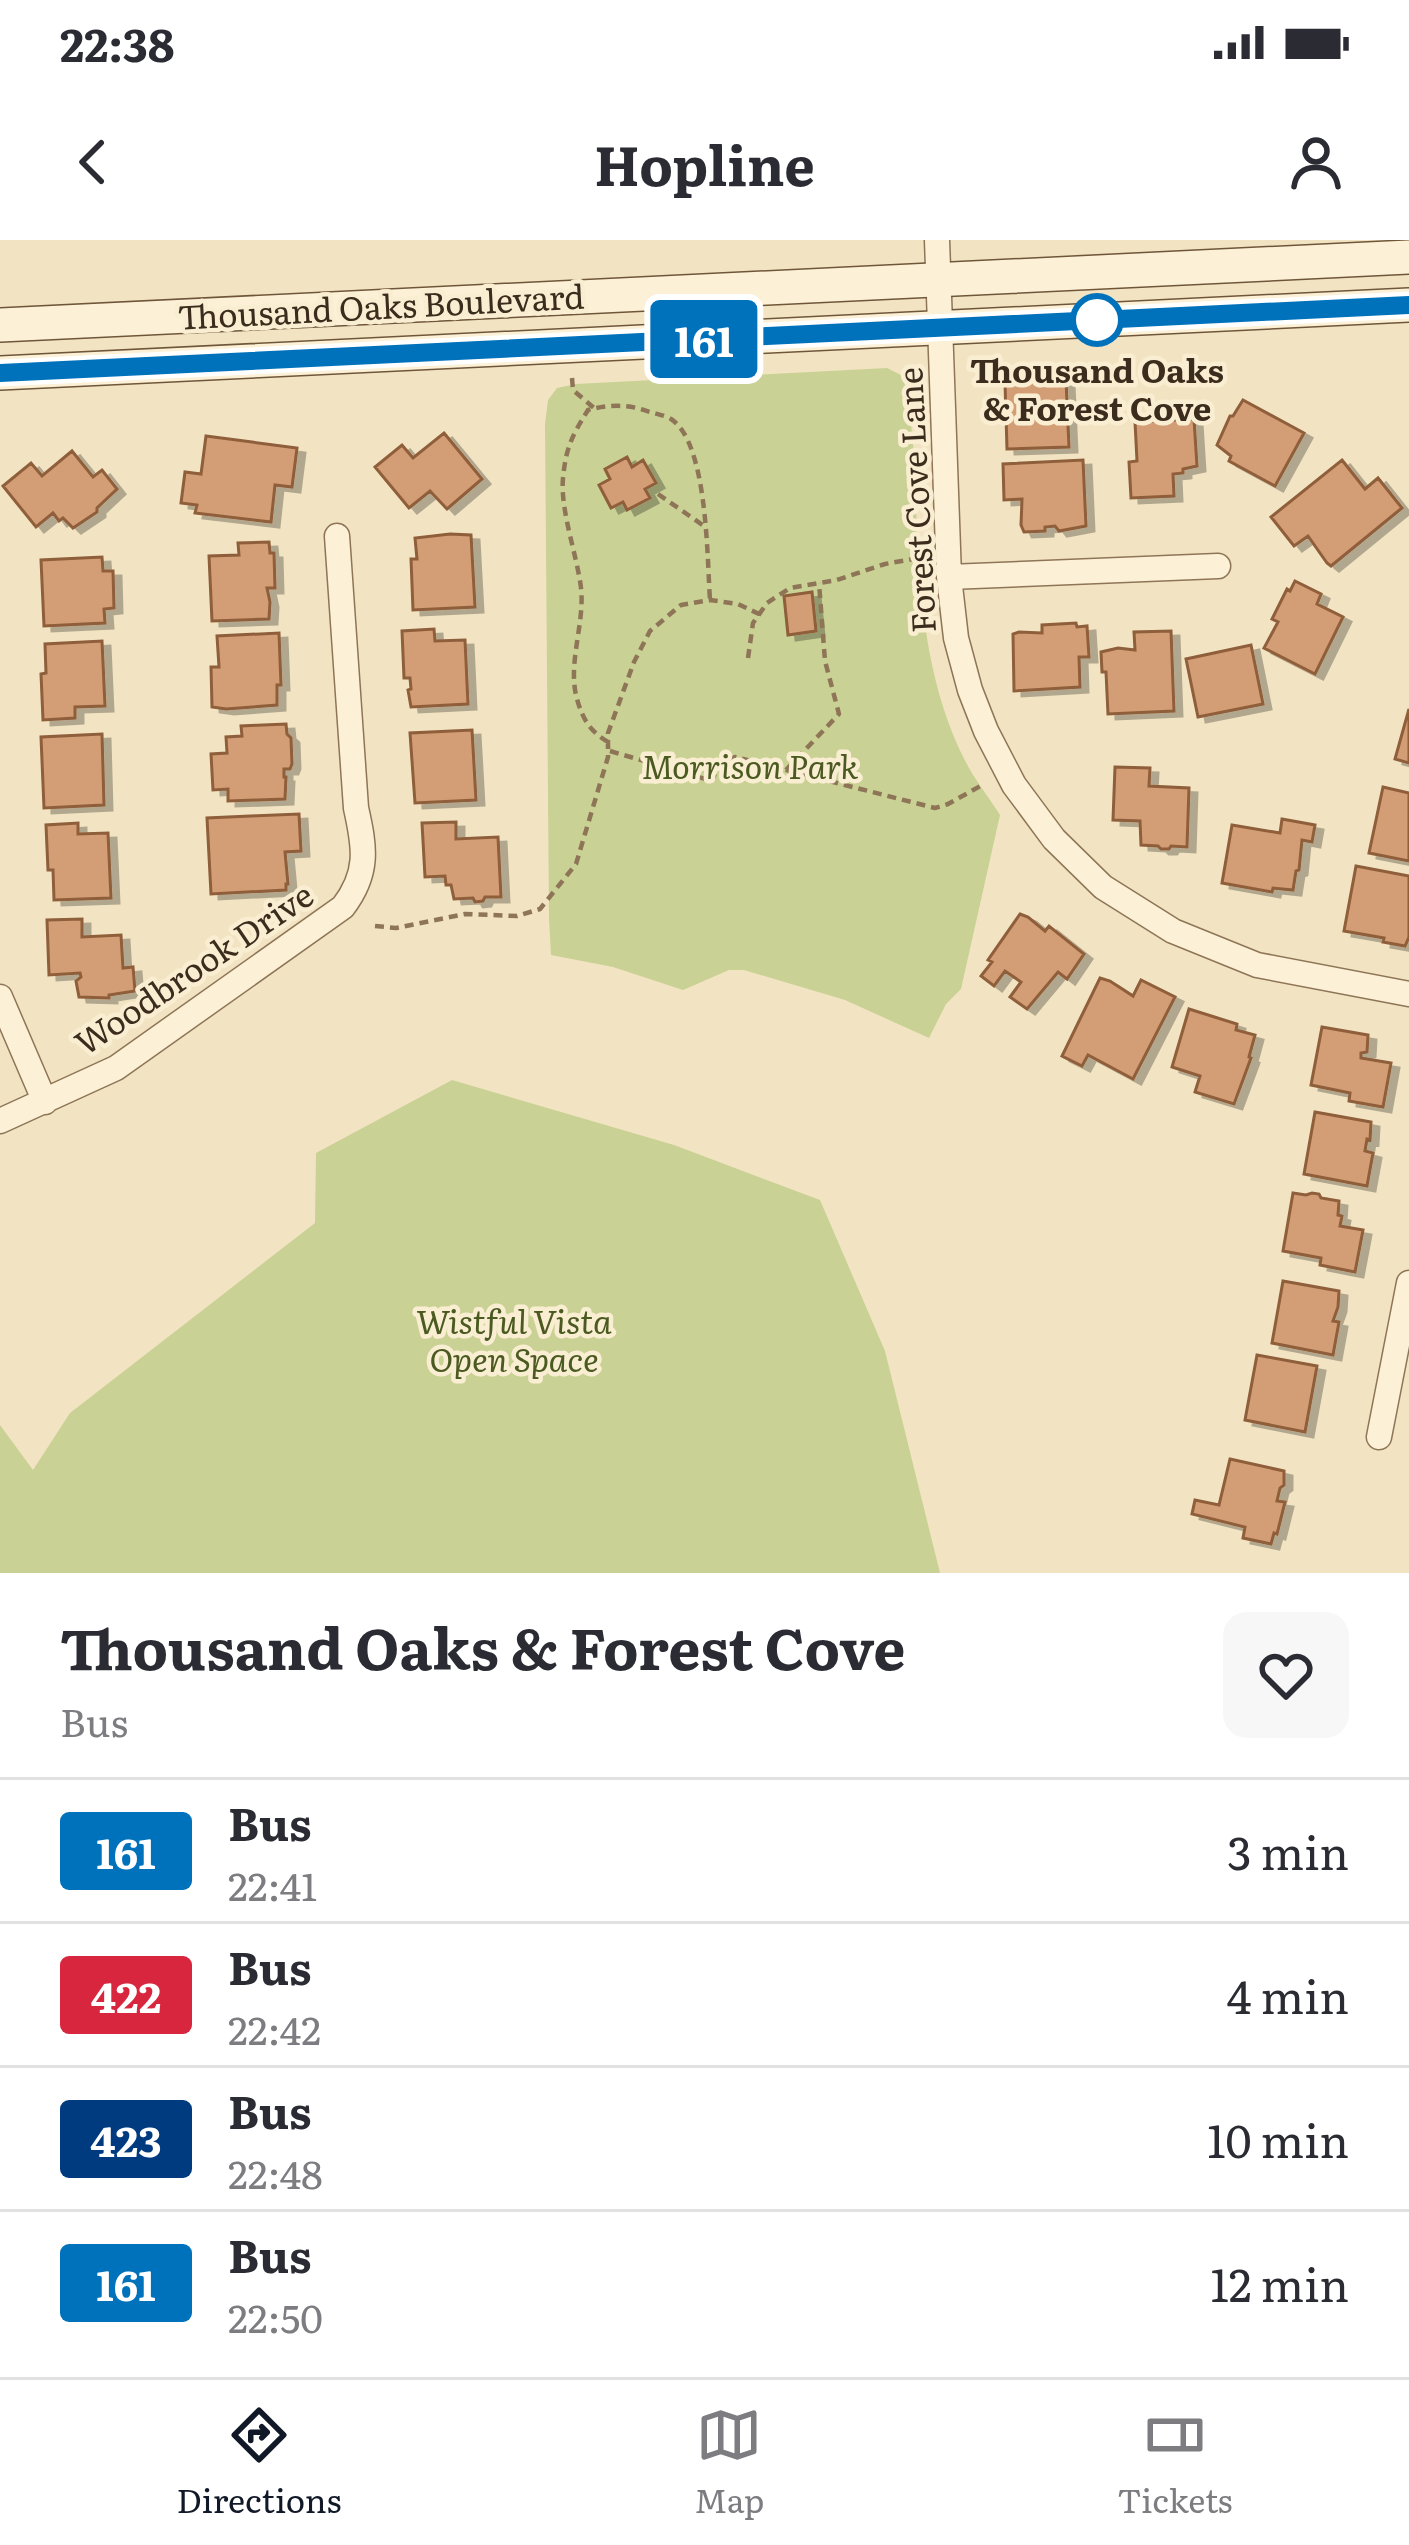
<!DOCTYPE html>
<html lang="en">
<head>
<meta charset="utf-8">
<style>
	body { margin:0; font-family:Literata,serif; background:#f7f7f7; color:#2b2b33; height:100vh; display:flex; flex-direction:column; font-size:45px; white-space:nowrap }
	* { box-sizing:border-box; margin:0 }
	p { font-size:39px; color:#7c7c81 }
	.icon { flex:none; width:66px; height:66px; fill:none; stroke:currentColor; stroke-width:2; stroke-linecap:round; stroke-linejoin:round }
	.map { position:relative; height:1333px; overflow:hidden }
	.details { display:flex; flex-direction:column; background:#fff; flex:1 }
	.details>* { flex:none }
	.badge { padding:0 24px; border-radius:9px; font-size:42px; line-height:78px }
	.map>.badge { position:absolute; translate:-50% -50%; box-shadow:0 0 0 6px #fff }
	.round { display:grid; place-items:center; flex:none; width:126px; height:126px; border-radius:24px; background:#f7f7f7 }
	.overview { display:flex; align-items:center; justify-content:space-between; height:204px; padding:0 60px }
	h1 { font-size:57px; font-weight:700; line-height:90px }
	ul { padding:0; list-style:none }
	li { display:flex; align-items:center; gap:36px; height:144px; padding:0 60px; border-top:3px solid #e1e1e2 }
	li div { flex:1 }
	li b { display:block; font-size:45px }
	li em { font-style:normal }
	li .badge { min-width:132px; font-weight:700; text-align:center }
	.status { display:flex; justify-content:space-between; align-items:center; height:84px; padding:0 60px; background:#fff; direction:ltr }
	.status svg { height:33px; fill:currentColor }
	header { display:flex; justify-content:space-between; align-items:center; height:156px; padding:0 60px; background:#fff; font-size:54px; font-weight:700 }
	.menu { display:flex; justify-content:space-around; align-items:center; height:168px; border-top:3px solid #e1e1e2; background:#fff; font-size:33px; color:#7c7c81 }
	.menu a { display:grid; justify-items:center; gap:6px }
	.menu .active { color:#111827 }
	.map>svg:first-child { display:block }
	.green { fill:#c9d194 }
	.building { fill:#d39d74; stroke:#8f5e3b; stroke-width:3; filter:url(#shadow) }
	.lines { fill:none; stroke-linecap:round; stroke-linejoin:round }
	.minor-casing { stroke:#8e7557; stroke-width:27 }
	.secondary-casing { stroke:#6f563a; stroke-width:36 }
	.path { stroke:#8e7557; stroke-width:4.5; stroke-dasharray:9 6; stroke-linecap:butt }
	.minor { stroke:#fcf1d6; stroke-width:24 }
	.secondary { stroke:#fcf1d6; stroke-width:33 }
	.line-casing { stroke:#fff; stroke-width:27 }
	.line { stroke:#0072bc; stroke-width:18 }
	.stop-dot { fill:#fff; stroke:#0072bc; stroke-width:6 }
	.labels { text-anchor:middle; stroke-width:9; stroke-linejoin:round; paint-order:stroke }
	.street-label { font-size:33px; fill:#3c2c1d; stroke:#f9eed2 }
	.stop-label { font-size:33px; font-weight:bold; fill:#3c2c1d; stroke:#f9eed2 }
	.park-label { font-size:33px; font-style:italic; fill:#4b5a21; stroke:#f9eed2 }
</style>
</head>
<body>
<div class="status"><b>22:38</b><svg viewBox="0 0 49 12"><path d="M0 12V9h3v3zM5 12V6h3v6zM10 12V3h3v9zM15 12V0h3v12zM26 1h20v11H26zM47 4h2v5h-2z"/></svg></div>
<header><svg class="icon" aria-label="back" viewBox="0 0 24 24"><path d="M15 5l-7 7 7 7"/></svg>Hopline<svg class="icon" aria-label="person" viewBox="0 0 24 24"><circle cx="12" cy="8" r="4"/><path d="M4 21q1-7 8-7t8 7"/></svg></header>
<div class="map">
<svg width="1409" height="1333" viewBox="0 0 1409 1333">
	<defs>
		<filter id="shadow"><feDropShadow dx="8" dy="5" stdDeviation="0" flood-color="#0004"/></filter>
	</defs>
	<rect width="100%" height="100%" fill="#f2e4c2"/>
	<path class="green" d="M887 128 903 136C915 187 915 241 917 293 921 373 930 457 969 528 978 544 990 559 1000 575L961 749 946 764 929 798 845 760 744 730H729L683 750 613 727 551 715 549 679 545 184 548 160 557 148 576 144Z
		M452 840 674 905 820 960 885 1111 940 1333H0V1185L33 1230 70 1173 315 983 316 913Z"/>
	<path class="building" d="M1066 140 1069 207 1007 209 1005 143Z
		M1243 160 1304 193 1275 246 1229 221 1231 216 1217 205 1230 176H1233Z
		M1194 179 1197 226 1183 229V233L1173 234 1174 256 1131 258 1129 222 1137 221 1135 182Z
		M444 193 482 239 447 269 430 251 409 268 375 227 402 205 413 218Z
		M206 196 297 208 292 247 275 245 271 282 195 273 197 265 181 263 185 232 201 234Z
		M72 211 93 237 102 230 117 249 97 268V272L73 288 63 278 59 281 53 273 36 287 3 246 31 223 42 236Z
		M627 217 632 227 643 220 656 243 645 249 650 258 627 270 623 262 611 268 599 245 610 239 605 229Z
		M1083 220 1086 286 1059 291 1055 286 1045 287V291L1024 292 1021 285 1022 259 1004 260 1003 224Z
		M1342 220 1365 249 1378 238 1402 268 1331 326 1327 323 1308 296 1294 306 1271 277Z
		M450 294 471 295 475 367 413 370 411 319H417L415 298Z
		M269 302 270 313H274L275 348H267L270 362 269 379 212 381 209 316 239 315 238 303Z
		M102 317 103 331H113L114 368 104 369 105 383 44 386 41 320Z
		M1295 341 1321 354 1317 364 1343 377 1315 434 1264 408 1278 382 1272 379 1287 349 1290 351Z
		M812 352 816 391 788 395 784 356Z
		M1076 383 1077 387 1087 386 1089 417H1079L1080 447 1014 451 1013 394 1019 392 1042 393V385Z
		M434 389 435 401 465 400 468 464 411 467 408 450 411 449 410 438H404L402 391Z
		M1171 391 1174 471 1108 474 1106 432H1102L1101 412 1118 408 1135 410 1134 392Z
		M279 393 281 445H277V465L226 469 212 467 211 427H219L217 396Z
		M102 401 105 466 75 467V478L43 480 41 434 46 433 45 404Z
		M1251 405 1263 464 1198 477 1186 419Z
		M1409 469V523L1395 519Z
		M286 484 287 494 291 498 292 524 290 529H284V537H286L285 559 228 561V549L213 550 211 514 227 513 226 497 242 496 241 486Z
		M472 490 476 560 415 563 410 493Z
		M102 494 104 565 44 568 41 497Z
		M1115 527 1150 528 1149 546 1189 548 1187 607 1171 606 1169 609H1161L1158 606 1141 605 1140 581 1113 580Z
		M1383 547 1409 553V621L1369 613Z
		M299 574 301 611 285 612 288 644H286V650L211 654 207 578Z
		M1282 579 1315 585 1312 602 1302 600 1299 630 1296 631 1293 650 1273 648 1272 652 1222 643 1232 585 1280 593Z
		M456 582V599L498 597 501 657H485L483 661 475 662 473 658 454 659 451 645H446L445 636 425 637 422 583Z
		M78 583V594L108 593 111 658 54 660 53 630H48L46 585Z
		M1356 626 1409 636V697L1405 706 1383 702 1384 698 1344 691Z
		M1020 674 1028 677 1045 691 1049 686 1084 714 1067 739 1058 732 1027 769 1010 757 1021 742 1005 731 994 746 981 736 992 722 988 720Z
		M82 679V697L121 695 123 728 133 727 135 751 109 755V758L79 757 76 741 81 737 80 733 49 735 47 680Z
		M1100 738 1110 741 1133 756 1141 740 1175 757 1133 839 1088 815 1082 826 1062 816Z
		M1189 769 1237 784 1236 790 1255 795 1249 817 1251 818 1234 864 1195 852 1200 836 1172 827Z
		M1322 787 1368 795 1367 812 1361 813V818L1391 823 1383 867 1349 861 1350 853 1311 845Z
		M1315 872 1371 882 1370 900 1367 899 1365 911 1373 913 1367 946 1304 934Z
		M1293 953 1306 955 1312 953 1319 954 1321 958 1339 961 1338 975 1342 976 1340 986 1363 990 1355 1032 1320 1025 1321 1018 1283 1011Z
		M1283 1041 1339 1051 1338 1067 1333 1081 1339 1082 1333 1115 1272 1103Z
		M1257 1115 1317 1126 1305 1192 1245 1180Z
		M1230 1219 1284 1231V1245L1280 1248 1277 1261 1285 1262 1277 1294 1274 1293 1271 1304 1243 1298 1245 1287 1192 1274 1195 1260 1219 1265Z"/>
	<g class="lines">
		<defs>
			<path id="minor" d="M937 0 949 337 956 398 970 450 986 491 1014 545 1054 599 1103 647 1173 691 1257 725 1409 754
				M949 337 1218 326
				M0 757 45 862
				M0 881 116 828 343 667C369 633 365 608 356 568L337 296
				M1379 1197 1409 1043"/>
			<path id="secondary" d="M0 85 1409 17
				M0 133 1409 65"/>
		</defs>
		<use href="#minor" class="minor-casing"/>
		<use href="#secondary" class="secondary-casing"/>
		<path class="path" d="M572 138 573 150 594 168
			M658 254 704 286
			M748 418 753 383 767 363 790 348 837 340 885 324 924 317
			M608 502C590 491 583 480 577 459 567 424 585 384 581 348 577 315 560 270 563 238 566 207 572 196 588 170 606 165 626 164 644 170 652 173 664 175 671 179 708 203 707 319 710 360
			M610 511 712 541 719 523 735 517 935 568 948 564 984 544
			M786 530 839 474 825 421 819 343
			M375 686 396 688 465 674 517 676 540 669 576 624 608 517V493L634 422 650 391 681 365 710 360 738 364 759 374"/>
		<use href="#minor" class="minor"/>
		<use href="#secondary" class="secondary"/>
	</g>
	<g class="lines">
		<defs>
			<path id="line" d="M0 133 1409 65"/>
		</defs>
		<use href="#line" class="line-casing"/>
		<use href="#line" class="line"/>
	</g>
	<circle class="stop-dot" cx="1097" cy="80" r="24"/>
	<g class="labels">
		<g class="street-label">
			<text transform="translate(381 67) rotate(-3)" y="12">Thousand Oaks Boulevard</text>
			<text transform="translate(917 260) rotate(-93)" y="12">Forest Cove Lane</text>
			<text transform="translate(194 729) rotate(-34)" y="12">Woodbrook Drive</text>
		</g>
		<g class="stop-label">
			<text x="1097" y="143">Thousand Oaks<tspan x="1097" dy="38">&amp; Forest Cove</tspan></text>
		</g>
		<g class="park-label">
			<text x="750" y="539">Morrison Park</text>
			<text x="514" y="1094">Wistful Vista<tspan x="514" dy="38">Open Space</tspan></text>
		</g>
	</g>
</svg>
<b class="badge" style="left:704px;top:99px;background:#0072bc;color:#fff">161</b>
</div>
<section class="details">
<div class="overview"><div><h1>Thousand Oaks &amp; Forest Cove</h1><p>Bus</p></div><a class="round"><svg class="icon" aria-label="heart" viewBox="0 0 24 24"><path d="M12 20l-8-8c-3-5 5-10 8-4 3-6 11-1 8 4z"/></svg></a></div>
<ul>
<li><span class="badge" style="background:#0072bc;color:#fff">161</span><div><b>Bus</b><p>22:41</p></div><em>3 min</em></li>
<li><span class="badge" style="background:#d7263d;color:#fff">422</span><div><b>Bus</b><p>22:42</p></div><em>4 min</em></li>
<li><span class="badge" style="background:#003b80;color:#fff">423</span><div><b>Bus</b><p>22:48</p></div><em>10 min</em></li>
<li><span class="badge" style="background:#0072bc;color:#fff">161</span><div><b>Bus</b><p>22:50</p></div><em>12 min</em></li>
</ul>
</section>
<nav class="menu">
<a class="active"><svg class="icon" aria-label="directions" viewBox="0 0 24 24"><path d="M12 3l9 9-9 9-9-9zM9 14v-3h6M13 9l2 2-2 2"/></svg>Directions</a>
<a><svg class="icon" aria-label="map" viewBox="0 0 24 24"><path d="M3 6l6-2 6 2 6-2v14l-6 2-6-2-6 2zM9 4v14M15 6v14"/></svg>Map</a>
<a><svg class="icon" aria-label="tickets" viewBox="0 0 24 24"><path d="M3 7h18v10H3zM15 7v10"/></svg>Tickets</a>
</nav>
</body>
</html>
